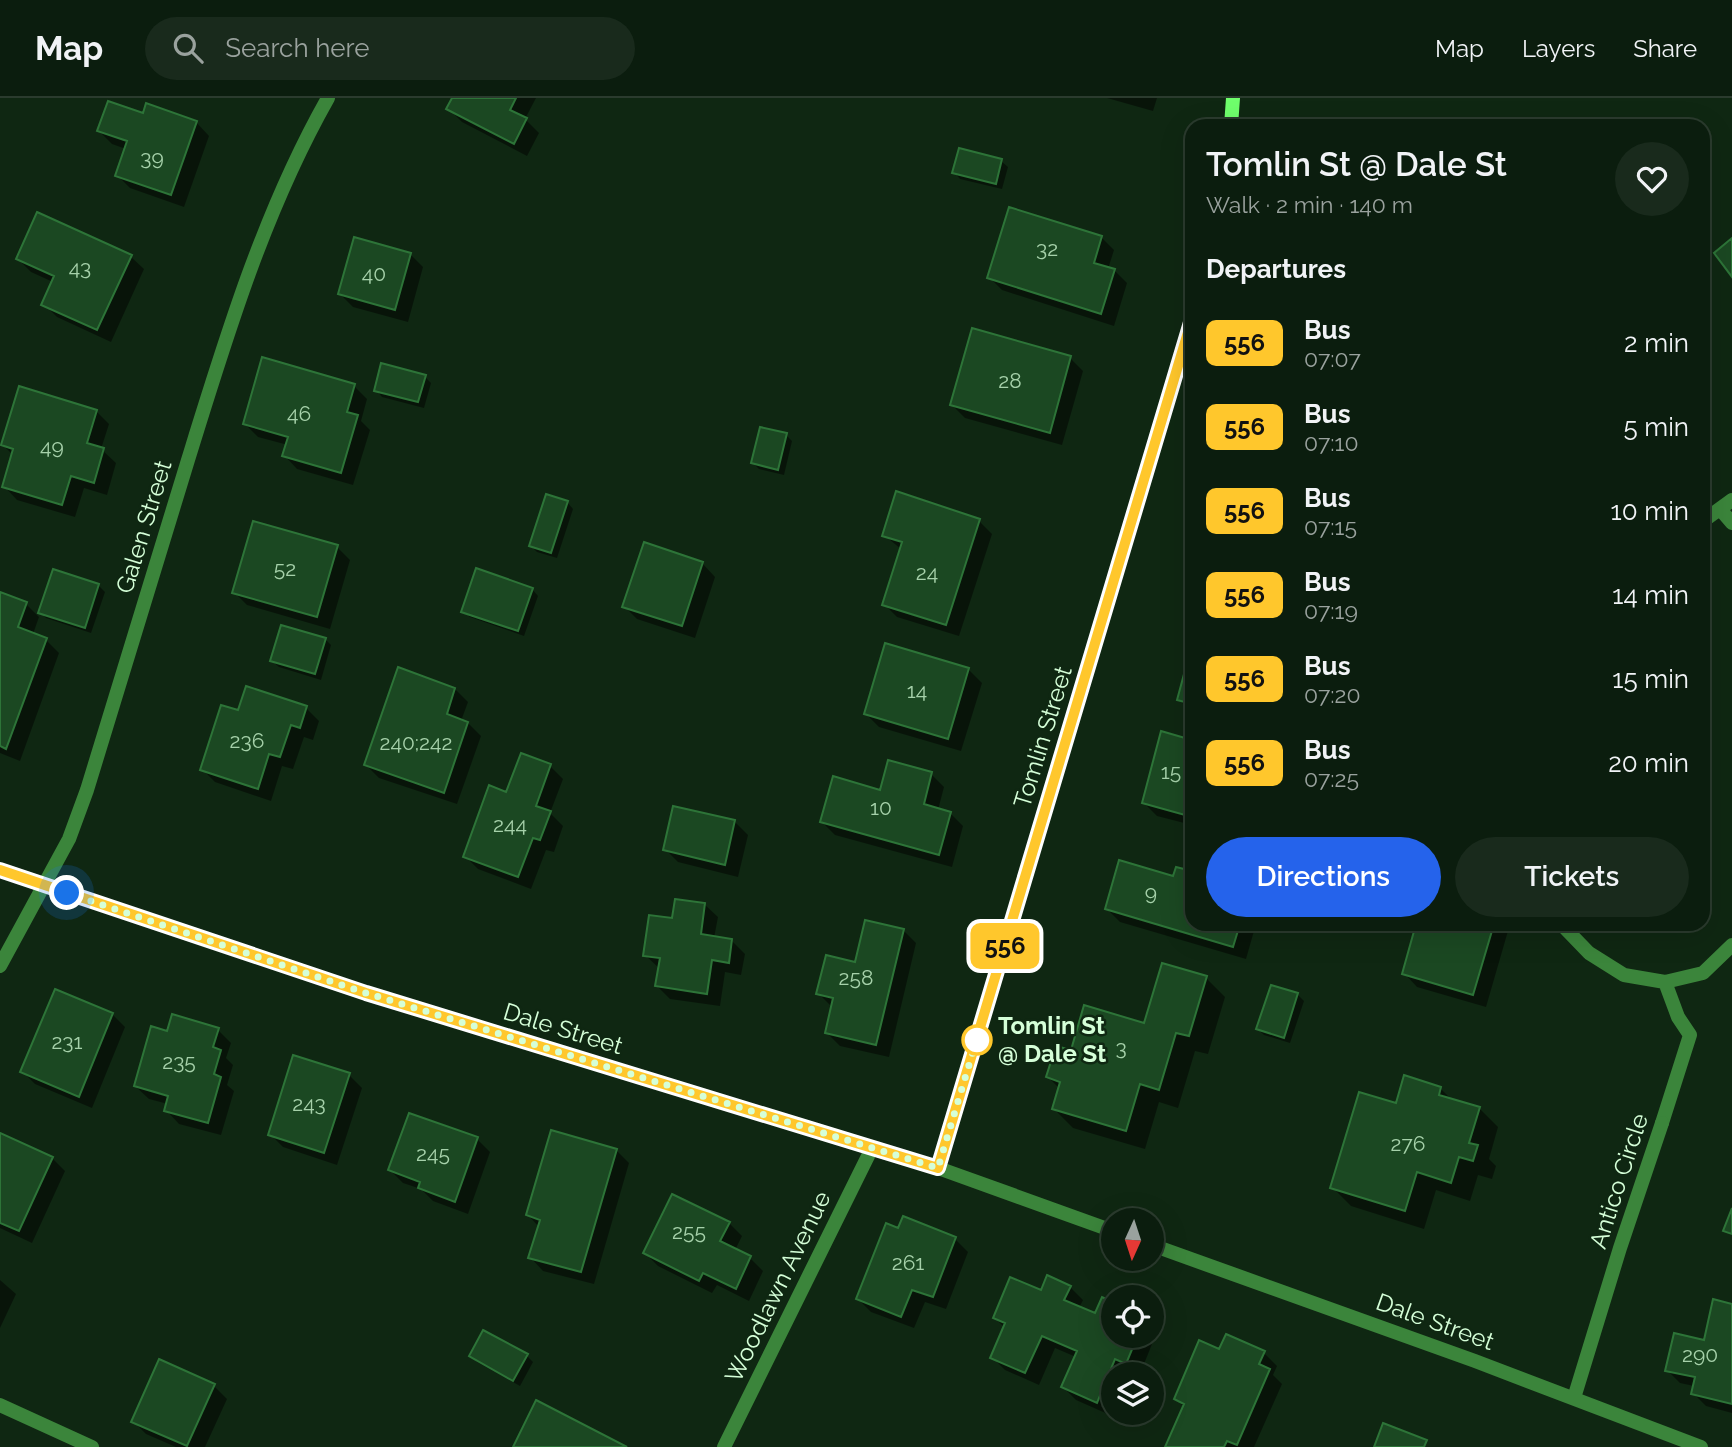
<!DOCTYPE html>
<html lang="en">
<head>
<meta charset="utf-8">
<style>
	body { margin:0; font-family:Raleway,sans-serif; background:#192a1c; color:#f1f3f6; height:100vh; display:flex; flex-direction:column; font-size:26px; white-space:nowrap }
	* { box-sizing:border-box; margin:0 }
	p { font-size:23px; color:#9aa29e }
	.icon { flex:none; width:38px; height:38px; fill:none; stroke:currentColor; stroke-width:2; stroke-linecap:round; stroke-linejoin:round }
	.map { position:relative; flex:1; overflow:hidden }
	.panel { position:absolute; left:1185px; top:21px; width:525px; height:812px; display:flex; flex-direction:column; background:#0b1d0e; border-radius:21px; box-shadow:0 7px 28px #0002,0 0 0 2px #2b3b2e }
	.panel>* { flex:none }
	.badge { padding:0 14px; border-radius:10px; font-size:24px; line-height:46px }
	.needle { width:46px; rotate:183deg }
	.buttons { position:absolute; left:1101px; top:1110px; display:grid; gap:14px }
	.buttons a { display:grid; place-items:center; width:63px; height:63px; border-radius:50%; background:#0b1d0e; box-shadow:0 7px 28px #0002,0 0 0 2px #2b3b2e; font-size:35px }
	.you { position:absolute; width:35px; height:35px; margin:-18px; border:5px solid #fff; border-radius:50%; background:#1a73e8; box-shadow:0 0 0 10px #1a73e833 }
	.map>.badge { position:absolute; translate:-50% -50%; box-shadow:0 0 0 4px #fff }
	h2 { padding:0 21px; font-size:26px; line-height:63px }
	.round { display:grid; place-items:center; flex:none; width:74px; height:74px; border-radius:37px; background:#192a1c }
	.summary { display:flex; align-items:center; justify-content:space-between; height:119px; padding:0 21px }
	h1 { font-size:33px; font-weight:600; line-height:52px }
	.cta { display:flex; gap:14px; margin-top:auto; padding:14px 21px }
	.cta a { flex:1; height:80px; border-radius:42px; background:#2563eb; color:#fff; font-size:28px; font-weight:600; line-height:80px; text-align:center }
	.cta a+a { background:#192a1c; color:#f1f3f6 }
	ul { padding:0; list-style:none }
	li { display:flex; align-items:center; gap:21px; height:84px; padding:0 21px }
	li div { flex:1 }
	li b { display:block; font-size:26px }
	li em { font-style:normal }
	li .badge { min-width:77px; font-weight:700; text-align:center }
	header { display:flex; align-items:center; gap:42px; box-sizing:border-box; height:98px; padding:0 35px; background:#0b1d0e; border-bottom:2px solid #2b3b2e }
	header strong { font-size:33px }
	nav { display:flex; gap:38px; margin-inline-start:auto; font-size:24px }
	.search { width:490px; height:63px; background:#192a1c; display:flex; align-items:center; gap:18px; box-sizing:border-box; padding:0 24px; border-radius:38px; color:#9aa29e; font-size:26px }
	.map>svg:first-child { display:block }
	.shadow { fill:#0007 }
	.building { fill:#1b4822; stroke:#2d7438; stroke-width:2 }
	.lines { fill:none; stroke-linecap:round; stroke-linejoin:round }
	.lane { stroke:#3b853b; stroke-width:14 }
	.street { stroke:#3b853b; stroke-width:14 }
	.secondary { stroke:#6fff6c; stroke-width:14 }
	.line-casing { stroke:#fff; stroke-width:16 }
	.line { stroke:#ffc72c; stroke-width:10 }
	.walk { stroke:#d5ffd8; stroke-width:7; stroke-dasharray:0 12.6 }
	.stop-dot { fill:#fff; stroke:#ffc72c; stroke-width:3.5 }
	.labels { text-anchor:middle; stroke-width:5; stroke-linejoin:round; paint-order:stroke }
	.number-label { font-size:21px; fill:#a6d1aa }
	.street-label { font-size:24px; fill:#d5ffd8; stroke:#0f2712 }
	.stop-label { font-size:24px; font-weight:bold; fill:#d5ffd8; stroke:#0f2712; text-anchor:start }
</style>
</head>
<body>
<header>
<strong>Map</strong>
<div class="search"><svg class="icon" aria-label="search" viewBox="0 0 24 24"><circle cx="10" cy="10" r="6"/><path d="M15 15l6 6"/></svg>Search here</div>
<nav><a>Map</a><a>Layers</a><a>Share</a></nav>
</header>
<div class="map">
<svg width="1732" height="1349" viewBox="0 0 1732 1349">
	<rect width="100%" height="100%" fill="#0f2712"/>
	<path class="shadow" d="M454 0H536L525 21 539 35 527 58 462 24 449 11Z
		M1107 0H1157L1153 13Z
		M144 17 196 24 209 38 184 109 130 90 117 77 126 51 112 46 99 33Z
		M1001 63 1008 69 1002 91 960 81 954 74Z
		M1101 139 1114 152 1108 171 1114 172 1127 185 1114 228 1002 192 989 179Z
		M410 156 423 169 408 224 353 209 340 196Z
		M130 158 144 171 111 244 57 219 44 206 53 184 31 174 18 161Z
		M1070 260 1083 273 1062 347 965 320 952 307Z
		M425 279 431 285 424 310 382 299 376 292Z
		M354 288 367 301 361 323 370 332 353 387 297 371 284 357 288 347 258 339 245 326Z
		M96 313 109 326 101 351 116 365 107 397 84 390 75 419 17 402 4 388 13 357 3 347Z
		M786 337 792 343 784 377 759 371 753 365Z
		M567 404 573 411 557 460 537 454 531 448Z
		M979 423 992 436 959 538 897 519 884 506 901 451 884 437Z
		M337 449 350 462 330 531 247 507 234 494Z
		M702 465 715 479 695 540 637 521 624 508Z
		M54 473 99 488 105 494 91 535 46 520 40 514Z
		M532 491 538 498 524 538 470 519 463 513Z
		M0 496 26 506 39 519 33 536 46 542 59 555 20 663 0 655Z
		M325 541 331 547 321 582 279 569 272 563Z
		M886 547 969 572 982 585 961 653 879 629 866 616Z
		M1192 557V614L1178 601Z
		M247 590 306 610 319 623 313 642 304 639 293 671 282 668 271 703 215 684 202 671 239 614Z
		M455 591 468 604 461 623 468 625 481 638 457 706 379 680 366 667Z
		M1192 644V727L1157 718 1144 705Z
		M550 668 563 681 550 715 563 728 554 754 546 752 531 791 478 771 465 758 507 696Z
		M931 676 944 689 938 712 950 715 963 728 952 769 835 737 822 724 881 694Z
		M675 710 735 724 748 737 738 779 678 764 665 751Z
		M704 806 718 819 714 840 732 843 745 856 741 877 725 874 720 908 670 901 657 888 660 871 645 857 673 822Z
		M1107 811 1192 826H1256L1246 861 1120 824Z
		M1418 826H1510L1486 909 1417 889 1404 875Z
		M903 832 916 845 889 959 840 948 827 935 831 908 818 895Z
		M1206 880 1225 899 1208 956 1195 953 1178 1010 1159 1004 1145 1051 1073 1030 1054 1011 1060 991 1048 979 1072 955 1145 927Z
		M1272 889 1298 897 1304 903 1290 945 1264 937 1258 931Z
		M112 916 125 929 92 1010 35 986 22 973Z
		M218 932 231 945 226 960 233 967 227 987 234 993 221 1037 179 1026 166 1012 168 1006 149 1001 135 988 168 935Z
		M349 977 362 990 337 1067 283 1049 270 1036Z
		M1440 990 1453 1003 1479 1010 1498 1029 1489 1061 1496 1068 1492 1081 1478 1077 1470 1103 1436 1092 1424 1131 1351 1108 1332 1089 1397 1007Z
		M0 1037 52 1060 65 1073 32 1145 0 1130Z
		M477 1041 490 1054 468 1116 433 1103 421 1091 403 1085 390 1072Z
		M616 1052 629 1065 594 1186 543 1173 530 1159 539 1129 528 1117Z
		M729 1125 742 1138 735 1152 750 1160 763 1173 749 1203 717 1187 712 1195 658 1168 645 1155Z
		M899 1132 955 1141 968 1154 946 1211 925 1204 914 1230 871 1214 858 1201Z
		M0 1182 16 1196 0 1230Z
		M1070 1189 1083 1202 1079 1210 1096 1218 1113 1206V1237H1143L1152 1246 1140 1276 1129 1273 1128 1276H1113V1311L1110 1317 1076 1302 1063 1289 1076 1259 1055 1250 1039 1287 1005 1272 992 1259 1005 1230 995 1220 1042 1194Z
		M1732 1207V1315L1706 1308 1693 1295 1694 1288 1680 1285 1667 1272 1705 1244Z
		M484 1234 527 1258 533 1264 520 1288 477 1264 471 1258Z
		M1264 1255 1277 1268 1273 1277 1282 1286 1254 1349H1167L1184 1309 1176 1301Z
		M214 1288 227 1301 205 1349H176L146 1336 133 1323Z"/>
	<path class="building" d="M452 0H516L510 12 527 20 514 46 446 11Z
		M108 3 143 15 146 5 197 23 171 97 115 78 127 43 97 33Z
		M959 50 1002 61 996 86 952 75Z
		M1009 109 1102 138 1094 165 1115 171 1101 216 987 180Z
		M37 114 132 157 97 232 41 207 54 178 16 161Z
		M354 139 411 155 395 212 338 196Z
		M1732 140V179L1714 155Z
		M972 230 1071 258 1050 335 950 307Z
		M262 259 355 286 347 314 358 317 341 375 282 358 288 339 243 326Z
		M381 265 426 277 418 304 374 293Z
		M19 288 97 312 87 345 104 350 94 385 71 378 62 407 2 389 13 351 1 347Z
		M760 329 787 335 778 372 751 365Z
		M896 393 980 421 946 527 882 507 902 444 882 438Z
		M546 396 568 403 551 455 529 448Z
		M253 423 338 447 317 519 232 495Z
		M644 444 703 464 682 528 622 509Z
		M476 470 533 490 518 533 461 514Z
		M53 471 99 486 85 530 38 515Z
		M0 494 27 504 18 529 47 540 6 651 0 648Z
		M281 527 326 540 315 576 270 563Z
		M885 545 969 570 948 641 864 616Z
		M1190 554 1192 555V606L1177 602Z
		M398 569 455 590 447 616 468 624 444 695 364 667Z
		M246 588 307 608 300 630 291 627 280 659 269 656 258 691 200 672 221 607 238 612Z
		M1161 633 1192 642V719L1142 705Z
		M521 655 551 666 536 708 551 713 540 742 533 740 518 779 463 759 489 687 506 694Z
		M888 662 932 674 924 706 951 714 939 757 820 724 833 678 880 692Z
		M673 708 735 722 725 767 663 752Z
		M1119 762 1173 778 1176 769 1192 773V826H1240L1233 849 1105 811Z
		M675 801 705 805 701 836 732 841 729 865 712 862 707 896 655 888 660 860 643 858 649 817 672 820Z
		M865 822 904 831 876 947 825 935 833 900 816 896 826 857 855 864Z
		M1416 826H1494L1473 897 1402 876Z
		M1162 865 1207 878 1189 938 1176 935 1159 992 1140 986 1126 1033 1052 1011 1060 984 1046 979 1056 948 1071 952 1084 907 1144 925Z
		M1271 887 1298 895 1284 940 1256 931Z
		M55 891 113 915 79 999 20 974Z
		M172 916 219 930 213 949 221 952 214 976 221 979 208 1025 164 1013 168 998 134 988 151 928 167 933Z
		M293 957 350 975 324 1055 268 1037Z
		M1404 977 1441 989 1439 997 1480 1009 1469 1045 1478 1047 1473 1063 1459 1059 1451 1085 1417 1074 1405 1113 1330 1090 1359 994 1396 1005Z
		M409 1015 478 1039 455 1104 418 1090 420 1084 388 1072Z
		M551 1032 617 1051 581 1174 528 1160 540 1122 526 1117Z
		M0 1035 53 1059 19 1133 0 1125Z
		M672 1096 730 1124 720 1143 751 1158 736 1191 703 1175 699 1183 643 1155Z
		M1732 1110V1136L1723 1133Z
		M903 1118 956 1139 933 1199 912 1192 901 1219 856 1201 886 1125 898 1130Z
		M1047 1177 1071 1188 1064 1202 1095 1215 1102 1199 1113 1204V1237H1138L1126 1266 1115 1261 1097 1305 1061 1289 1077 1253 1042 1238 1025 1275 990 1260 1005 1225 993 1220 1010 1179 1041 1192Z
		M1713 1201 1732 1206V1306L1691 1296 1695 1279 1665 1273 1674 1235 1704 1242Z
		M483 1232 528 1256 513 1283 469 1258Z
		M1226 1236 1265 1253 1259 1266 1270 1271 1237 1347 1227 1343 1224 1349H1165L1184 1306 1174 1301 1199 1242 1219 1251Z
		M159 1261 215 1286 187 1348 131 1324Z
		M536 1302 627 1349H513Z
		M1383 1325 1427 1342 1424 1349H1374Z"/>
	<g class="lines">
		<path class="lane" d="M1720 411 1732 425
			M1703 423 1732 402
			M1561 826 1589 855 1624 877 1665 884 1703 875 1732 847
			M1662 1025 1690 937 1678 919 1665 884
			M0 1307 92 1349"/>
		<path class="street" d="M0 868 69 741 87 692C121 582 155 472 188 362 226 239 264 113 328 0
			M938 1070 1113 1133
			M1152 1147 1475 1263 1701 1349
			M1574 1300 1620 1150 1662 1025
			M724 1349 872 1050"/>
		<path class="secondary" d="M1231 28 1233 0
			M0 772 366 895 938 1070 1192 221"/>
	</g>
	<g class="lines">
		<defs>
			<path id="line" d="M0 772 366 895 938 1070 1192 221"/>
		</defs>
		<use href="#line" class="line-casing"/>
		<use href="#line" class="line"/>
		<path class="walk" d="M67 795 366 895 938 1070 978 937 977 942"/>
	</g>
	<circle class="stop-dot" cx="977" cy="942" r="14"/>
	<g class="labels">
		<g class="number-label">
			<text x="152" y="67">39</text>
			<text x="1047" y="158">32</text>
			<text x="80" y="177">43</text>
			<text x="374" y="183">40</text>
			<text x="1010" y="290">28</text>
			<text x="299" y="323">46</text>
			<text x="52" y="356">49</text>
			<text x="285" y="478">52</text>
			<text x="927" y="482">24</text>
			<text x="917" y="600">14</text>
			<text x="247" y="650">236</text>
			<text x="416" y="652">240;242</text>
			<text x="1171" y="681">15</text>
			<text x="881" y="717">10</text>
			<text x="510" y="734">244</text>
			<text x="1151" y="802">9</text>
			<text x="856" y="887">258</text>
			<text x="67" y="951">231</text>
			<text x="1121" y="957">3</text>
			<text x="179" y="971">235</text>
			<text x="309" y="1013">243</text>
			<text x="1408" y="1053">276</text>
			<text x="433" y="1063">245</text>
			<text x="689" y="1141">255</text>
			<text x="908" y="1172">261</text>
			<text x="1700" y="1264">290</text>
		</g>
		<g class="street-label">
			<text transform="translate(144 429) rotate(-73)" y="8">Galen Street</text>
			<text transform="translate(1043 639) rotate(-73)" y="8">Tomlin Street</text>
			<text transform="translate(563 931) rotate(17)" y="8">Dale Street</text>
			<text transform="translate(1619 1083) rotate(-72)" y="8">Antico Circle</text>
			<text transform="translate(778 1189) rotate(-64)" y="8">Woodlawn Avenue</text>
			<text transform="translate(1435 1224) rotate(20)" y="8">Dale Street</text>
		</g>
		<g class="stop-label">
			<text x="998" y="936">Tomlin St<tspan x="998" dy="28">@ Dale St</tspan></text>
		</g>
	</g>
</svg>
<div class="buttons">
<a><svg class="needle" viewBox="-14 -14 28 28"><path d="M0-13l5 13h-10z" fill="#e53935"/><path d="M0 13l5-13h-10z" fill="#9aa29e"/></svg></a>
<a><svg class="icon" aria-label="locate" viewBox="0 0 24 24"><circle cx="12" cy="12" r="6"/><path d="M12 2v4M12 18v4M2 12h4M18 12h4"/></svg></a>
<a><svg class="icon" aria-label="layers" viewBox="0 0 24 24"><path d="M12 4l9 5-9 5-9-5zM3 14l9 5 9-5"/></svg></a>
</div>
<div class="you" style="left:67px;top:795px"></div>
<b class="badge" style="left:1005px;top:848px;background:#ffc72c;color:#111">556</b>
<section class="panel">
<div class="summary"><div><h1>Tomlin St @ Dale St</h1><p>Walk · 2 min · 140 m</p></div><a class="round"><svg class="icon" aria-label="heart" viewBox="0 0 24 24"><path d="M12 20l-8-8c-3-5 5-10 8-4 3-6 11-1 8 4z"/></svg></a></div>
<h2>Departures</h2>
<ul>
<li><span class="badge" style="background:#ffc72c;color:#111">556</span><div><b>Bus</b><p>07:07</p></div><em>2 min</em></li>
<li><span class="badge" style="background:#ffc72c;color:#111">556</span><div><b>Bus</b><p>07:10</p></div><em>5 min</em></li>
<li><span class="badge" style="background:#ffc72c;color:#111">556</span><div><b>Bus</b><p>07:15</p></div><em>10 min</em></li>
<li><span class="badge" style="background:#ffc72c;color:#111">556</span><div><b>Bus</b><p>07:19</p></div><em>14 min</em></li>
<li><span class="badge" style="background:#ffc72c;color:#111">556</span><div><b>Bus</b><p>07:20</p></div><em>15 min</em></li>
<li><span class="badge" style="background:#ffc72c;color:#111">556</span><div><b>Bus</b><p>07:25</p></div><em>20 min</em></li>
</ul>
<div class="cta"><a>Directions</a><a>Tickets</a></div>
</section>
</div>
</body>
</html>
